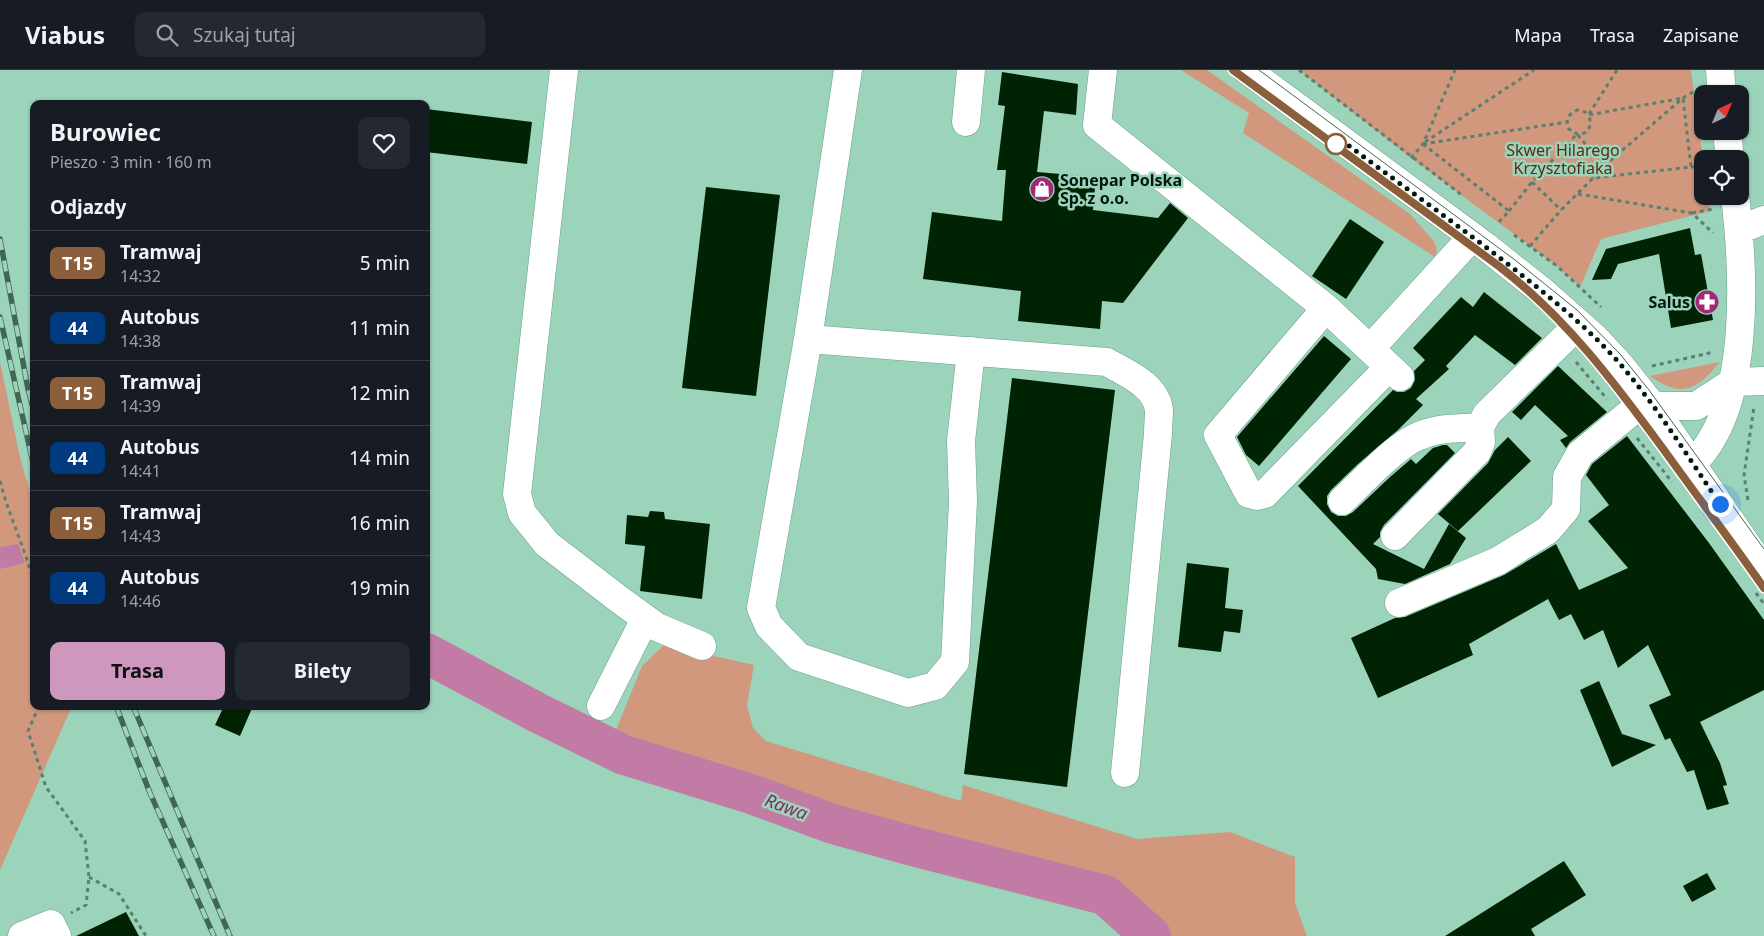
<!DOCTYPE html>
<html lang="pl">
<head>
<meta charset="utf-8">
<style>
	body { margin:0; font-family:"Noto Sans",sans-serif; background:#242831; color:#f1f3f6; height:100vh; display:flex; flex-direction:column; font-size:19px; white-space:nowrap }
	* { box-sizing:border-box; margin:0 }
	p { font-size:16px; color:#9ea1a6 }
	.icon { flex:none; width:28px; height:28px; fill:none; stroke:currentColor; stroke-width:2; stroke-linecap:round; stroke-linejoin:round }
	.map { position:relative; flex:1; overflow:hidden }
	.side { position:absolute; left:30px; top:30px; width:400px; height:610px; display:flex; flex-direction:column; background:#171b24; border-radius:10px; box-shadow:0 1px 4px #0004 }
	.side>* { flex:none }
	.badge { padding:0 10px; border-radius:8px; font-size:18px; line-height:32px }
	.needle { width:32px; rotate:44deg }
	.fabs { position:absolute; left:1694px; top:15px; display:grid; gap:10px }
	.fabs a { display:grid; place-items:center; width:55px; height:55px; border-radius:10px; background:#171b24; box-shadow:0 1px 4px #0004; font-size:25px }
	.you { position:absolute; width:25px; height:25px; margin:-12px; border:4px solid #fff; border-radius:50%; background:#1a73e8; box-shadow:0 0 0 8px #1a73e833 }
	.map>.badge { position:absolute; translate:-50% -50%; box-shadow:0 0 0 2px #fff }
	h2 { padding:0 20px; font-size:19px; line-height:45px }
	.round { display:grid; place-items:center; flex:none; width:52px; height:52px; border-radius:10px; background:#242831 }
	.headline { display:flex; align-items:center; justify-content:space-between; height:85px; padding:0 20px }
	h1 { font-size:24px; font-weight:700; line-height:38px }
	.action { display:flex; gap:10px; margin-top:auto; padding:10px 20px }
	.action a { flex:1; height:58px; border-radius:10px; background:#ce97be; color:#111; font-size:20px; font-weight:700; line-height:58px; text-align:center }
	.action a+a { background:#242831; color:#f1f3f6 }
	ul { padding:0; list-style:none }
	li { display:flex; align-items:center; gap:15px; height:65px; padding:0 20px; border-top:1px solid #363941 }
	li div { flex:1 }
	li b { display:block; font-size:19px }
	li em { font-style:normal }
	li .badge { min-width:55px; font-weight:700; text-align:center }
	header { display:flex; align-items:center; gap:30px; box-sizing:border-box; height:70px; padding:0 25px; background:#171b24; border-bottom:1px solid #363941 }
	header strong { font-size:24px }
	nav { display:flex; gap:28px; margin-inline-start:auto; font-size:18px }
	.search { width:350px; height:45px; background:#242831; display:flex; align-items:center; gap:12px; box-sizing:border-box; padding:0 18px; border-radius:10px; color:#9ea1a6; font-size:19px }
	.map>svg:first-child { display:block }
	.green { fill:#d2987e }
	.water { fill:#c27ba4 }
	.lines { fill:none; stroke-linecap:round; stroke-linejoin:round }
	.river { stroke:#c27ba4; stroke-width:40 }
	.building { fill:#002304 }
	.minor-casing { stroke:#69a188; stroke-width:29 }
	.path { stroke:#58826f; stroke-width:3; stroke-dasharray:4 4; stroke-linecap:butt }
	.minor { stroke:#fff; stroke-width:28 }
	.tram { stroke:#426656; stroke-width:1 }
	.rail-casing { stroke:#426656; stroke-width:5.5 }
	.rail { stroke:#9bd4ba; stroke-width:4; stroke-dasharray:11; stroke-linecap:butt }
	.line-casing { stroke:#fff; stroke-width:11 }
	.line { stroke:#8b5e3c; stroke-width:8 }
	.walk { stroke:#031910; stroke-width:5; stroke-dasharray:0 9 }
	.stop-dot { fill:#fff; stroke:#8b5e3c; stroke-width:2.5 }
	.labels { text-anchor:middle; stroke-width:5; stroke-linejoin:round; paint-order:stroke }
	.park-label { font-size:16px; fill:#5b2b14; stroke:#9bd4ba }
	.poi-label { font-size:16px; font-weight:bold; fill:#031910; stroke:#9bd4ba; text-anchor:start }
	.water-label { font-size:18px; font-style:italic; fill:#832e64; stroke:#9bd4ba }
</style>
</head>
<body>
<header>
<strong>Viabus</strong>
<div class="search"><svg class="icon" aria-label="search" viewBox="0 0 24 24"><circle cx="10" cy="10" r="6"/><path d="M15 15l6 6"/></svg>Szukaj tutaj</div>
<nav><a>Mapa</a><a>Trasa</a><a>Zapisane</a></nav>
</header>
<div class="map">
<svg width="1764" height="866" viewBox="0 0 1764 866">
	<rect width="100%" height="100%" fill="#9bd4ba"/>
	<path class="green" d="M1181 0H1207L1410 144 1433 170 1437 179 1435 187 1243 63 1249 43Z
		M1299 0H1691L1703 89 1702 126H1708L1710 141 1601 169 1580 217 1557 196 1411 88Z
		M0 292 20 387 34 436V636H72L0 800Z
		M1720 292C1697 320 1682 329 1650 306Z
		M664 575 754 595 747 635 753 658 766 671 961 731 963 715 1137 769 1230 762 1295 787V833L1307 866H1170L1112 816 844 743 723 703 616 660 642 596Z"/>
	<path class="water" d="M18 474 25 493 0 499V477Z"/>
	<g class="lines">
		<path class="river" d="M426 583 540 644 624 685 751 724 833 754 916 777 1105 825 1151 866"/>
	</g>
	<path class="building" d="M1002 2 1078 14 1076 45 1044 41 1037 102 1096 107 1093 140 1158 148 1170 133 1188 148 1123 233 1102 231 1100 259 1018 251 1021 221 923 209 932 142 1002 151 1006 100H997L1005 36 998 35Z
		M426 39 532 52 527 94 426 82Z
		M706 117 780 125 756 326 682 318Z
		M1350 149 1384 172 1346 229 1312 206Z
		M1690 158 1695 185 1701 184 1713 250 1671 258 1659 184 1618 194 1611 209 1592 210 1606 179Z
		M1484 222 1542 268 1515 295 1475 265 1446 296 1449 299 1416 329 1423 335 1398 360 1358 394 1331 420 1327 426V434L1331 442 1338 446H1346L1353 442 1390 407 1411 389 1416 394 1433 378 1443 375H1447L1455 383 1384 455 1380 462V467L1373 474 1424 499 1449 454 1466 468 1450 494 1405 514 1378 509 1376 499 1298 416 1393 320 1397 322H1404L1411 318 1415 310 1414 301 1425 290 1413 278 1461 227 1473 237Z
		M1324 266 1351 289 1259 396 1246 385 1237 367Z
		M1558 296 1607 342 1570 372 1566 378 1560 370 1568 366 1535 335 1521 350 1512 342Z
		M1012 308 1115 320 1067 717 964 704Z
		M1627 366 1709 473 1764 550V620L1700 652 1720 693 1727 715 1723 716 1729 734 1707 740 1694 700 1687 702 1670 668 1665 670 1649 635 1671 625 1648 575 1618 598 1603 560 1584 570 1571 544 1559 550 1548 529 1469 574 1473 585 1378 628 1351 568 1395 548 1405 547 1504 505 1556 474 1579 520 1628 498 1588 451 1609 435 1586 405 1592 394Z
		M1508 367 1531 391 1458 461 1438 444 1488 393 1495 380Z
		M650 441 664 442 665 449 710 454 702 529 640 521 645 476 625 474 627 445 648 447Z
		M1187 493 1229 498 1225 538 1243 540 1240 563 1224 561 1221 582 1178 577Z
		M1599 611 1622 664 1656 675 1612 697 1580 620Z
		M224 636H253L240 666 215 655Z
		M1564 791 1586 825 1531 859 1535 866H1445Z
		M1707 803 1716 819 1692 832 1683 816Z
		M126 842 139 866H76Z"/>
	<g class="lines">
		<defs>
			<path id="minor" d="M564 0 517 424 522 443 547 474 620 530 657 557 702 576
				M848 0 808 269 761 538 769 556 799 587 908 623 935 616 955 592 963 431 961 371 971 281
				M1103 0 1097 55 1326 238 1400 307
				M1247 0 1485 176 1543 222 1595 268 1620 295 1651 334 1764 500
				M1720 0 1722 24
				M966 52 971 0
				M1727 61 1730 89
				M1739 160 1764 150
				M1326 238 1218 365 1249 424 1257 426 1265 424 1389 297
				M808 269 1107 292C1126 303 1156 315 1159 340 1159 348 1158 356 1158 364L1125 703
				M1370 279 1472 167
				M1733 312 1764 311
				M1651 334 1660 336H1696L1733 312
				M1692 394C1752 338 1744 201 1735 126
				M1342 431C1361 413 1396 375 1419 366 1438 357 1459 359 1480 357
				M1395 466 1477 382 1481 372 1480 357 1487 344 1579 254
				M1399 533 1498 491 1548 460 1566 439 1567 407 1580 384 1647 329
				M601 636 645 549
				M22 866 51 854 57 866"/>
		</defs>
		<use href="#minor" class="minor-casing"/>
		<path class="path" d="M1299 0 1463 126
			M1589 44 1617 0
			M1425 72 1534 0
			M1423 74 1567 52
			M1423 74 1509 141 1498 153
			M1411 88 1423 74 1455 0
			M1604 96 1683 28 1698 19
			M1691 97H1702
			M1532 112 1561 140
			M1578 124 1692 143 1713 163
			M1509 141 1532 112 1577 64 1604 96 1593 108
			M1692 143 1713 139
			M1514 165 1557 196 1601 237
			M1530 176 1561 140 1593 108 1691 97 1683 28 1588 45 1585 42 1577 40C1568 44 1565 51 1569 59L1577 64 1585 63C1591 57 1592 52 1588 45
			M1576 292 1607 329
			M1652 296 1714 282
			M1637 368 1672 412
			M0 411C9 447 26 479 34 515
			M1748 430 1744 405 1754 337
			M1756 523 1764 534
			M39 636 28 661 46 717 85 771 89 807 86 835 71 843
			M89 807 119 824 146 866"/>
		<use href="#minor" class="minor"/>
		<path class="tram" d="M1233 0 1488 188 1534 225 1559 249 1594 288 1625 327 1764 519
			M1259 0 1515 190 1577 240 1620 284 1649 320 1764 479"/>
		<defs>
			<path id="rail" d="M0 169 28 319 34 341
				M0 247 34 397
				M116 636 150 723 214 866
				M133 636 230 866"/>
		</defs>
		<use href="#rail" class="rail-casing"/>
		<use href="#rail" class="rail"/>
	</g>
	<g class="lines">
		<defs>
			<path id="line" d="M1233 0 1500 197C1567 249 1614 312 1664 380 1697 426 1732 472 1764 518"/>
		</defs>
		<use href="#line" class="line-casing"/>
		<use href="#line" class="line"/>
		<path class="walk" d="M1336 74 1340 69C1402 116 1467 161 1528 210 1561 236 1594 264 1621 295 1658 338 1688 387 1720 434"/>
	</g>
	<defs>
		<symbol id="shop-disc" viewBox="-11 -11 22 22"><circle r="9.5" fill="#a4277a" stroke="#9bd4ba"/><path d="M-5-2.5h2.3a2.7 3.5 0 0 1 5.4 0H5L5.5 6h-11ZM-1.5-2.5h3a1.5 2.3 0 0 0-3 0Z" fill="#fff"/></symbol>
		<symbol id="pharmacy-disc" viewBox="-11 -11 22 22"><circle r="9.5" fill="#a4277a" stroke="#9bd4ba"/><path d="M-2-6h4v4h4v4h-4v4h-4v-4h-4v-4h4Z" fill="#fff"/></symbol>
	</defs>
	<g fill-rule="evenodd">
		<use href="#shop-disc" x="1028" y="105" width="28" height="28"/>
		<use href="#pharmacy-disc" x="1693" y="218" width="28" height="28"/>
	</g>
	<circle class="stop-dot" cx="1336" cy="74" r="10"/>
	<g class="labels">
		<g class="park-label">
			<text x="1563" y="86">Skwer Hilarego<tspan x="1563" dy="18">Krzysztofiaka</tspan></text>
		</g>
		<g class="poi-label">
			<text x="1060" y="116">Sonepar Polska<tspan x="1060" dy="18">Sp. z o.o.</tspan></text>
			<text x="1690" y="238" text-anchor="end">Salus</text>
		</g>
		<g class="water-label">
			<text transform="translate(786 737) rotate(20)" y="6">Rawa</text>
		</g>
	</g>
</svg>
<div class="fabs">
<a><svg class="needle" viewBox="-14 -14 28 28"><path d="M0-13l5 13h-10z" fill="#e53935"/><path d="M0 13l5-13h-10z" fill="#9ea1a6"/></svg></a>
<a><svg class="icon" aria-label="locate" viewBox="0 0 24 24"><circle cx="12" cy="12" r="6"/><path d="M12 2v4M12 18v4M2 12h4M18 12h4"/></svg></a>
</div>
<div class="you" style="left:1720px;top:434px"></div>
<section class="side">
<div class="headline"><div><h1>Burowiec</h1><p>Pieszo · 3 min · 160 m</p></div><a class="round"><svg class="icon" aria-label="heart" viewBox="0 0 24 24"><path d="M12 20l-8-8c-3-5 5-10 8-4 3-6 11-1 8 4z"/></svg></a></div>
<h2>Odjazdy</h2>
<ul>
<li><span class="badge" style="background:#8b5e3c;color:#fff">T15</span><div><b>Tramwaj</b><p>14:32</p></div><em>5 min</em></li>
<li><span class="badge" style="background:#003b80;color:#fff">44</span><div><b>Autobus</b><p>14:38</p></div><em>11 min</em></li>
<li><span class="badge" style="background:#8b5e3c;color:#fff">T15</span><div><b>Tramwaj</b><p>14:39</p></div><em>12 min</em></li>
<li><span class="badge" style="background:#003b80;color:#fff">44</span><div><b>Autobus</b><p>14:41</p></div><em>14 min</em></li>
<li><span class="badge" style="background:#8b5e3c;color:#fff">T15</span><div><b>Tramwaj</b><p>14:43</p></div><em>16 min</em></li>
<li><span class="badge" style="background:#003b80;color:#fff">44</span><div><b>Autobus</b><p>14:46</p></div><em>19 min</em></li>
</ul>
<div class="action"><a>Trasa</a><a>Bilety</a></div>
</section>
</div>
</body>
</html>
